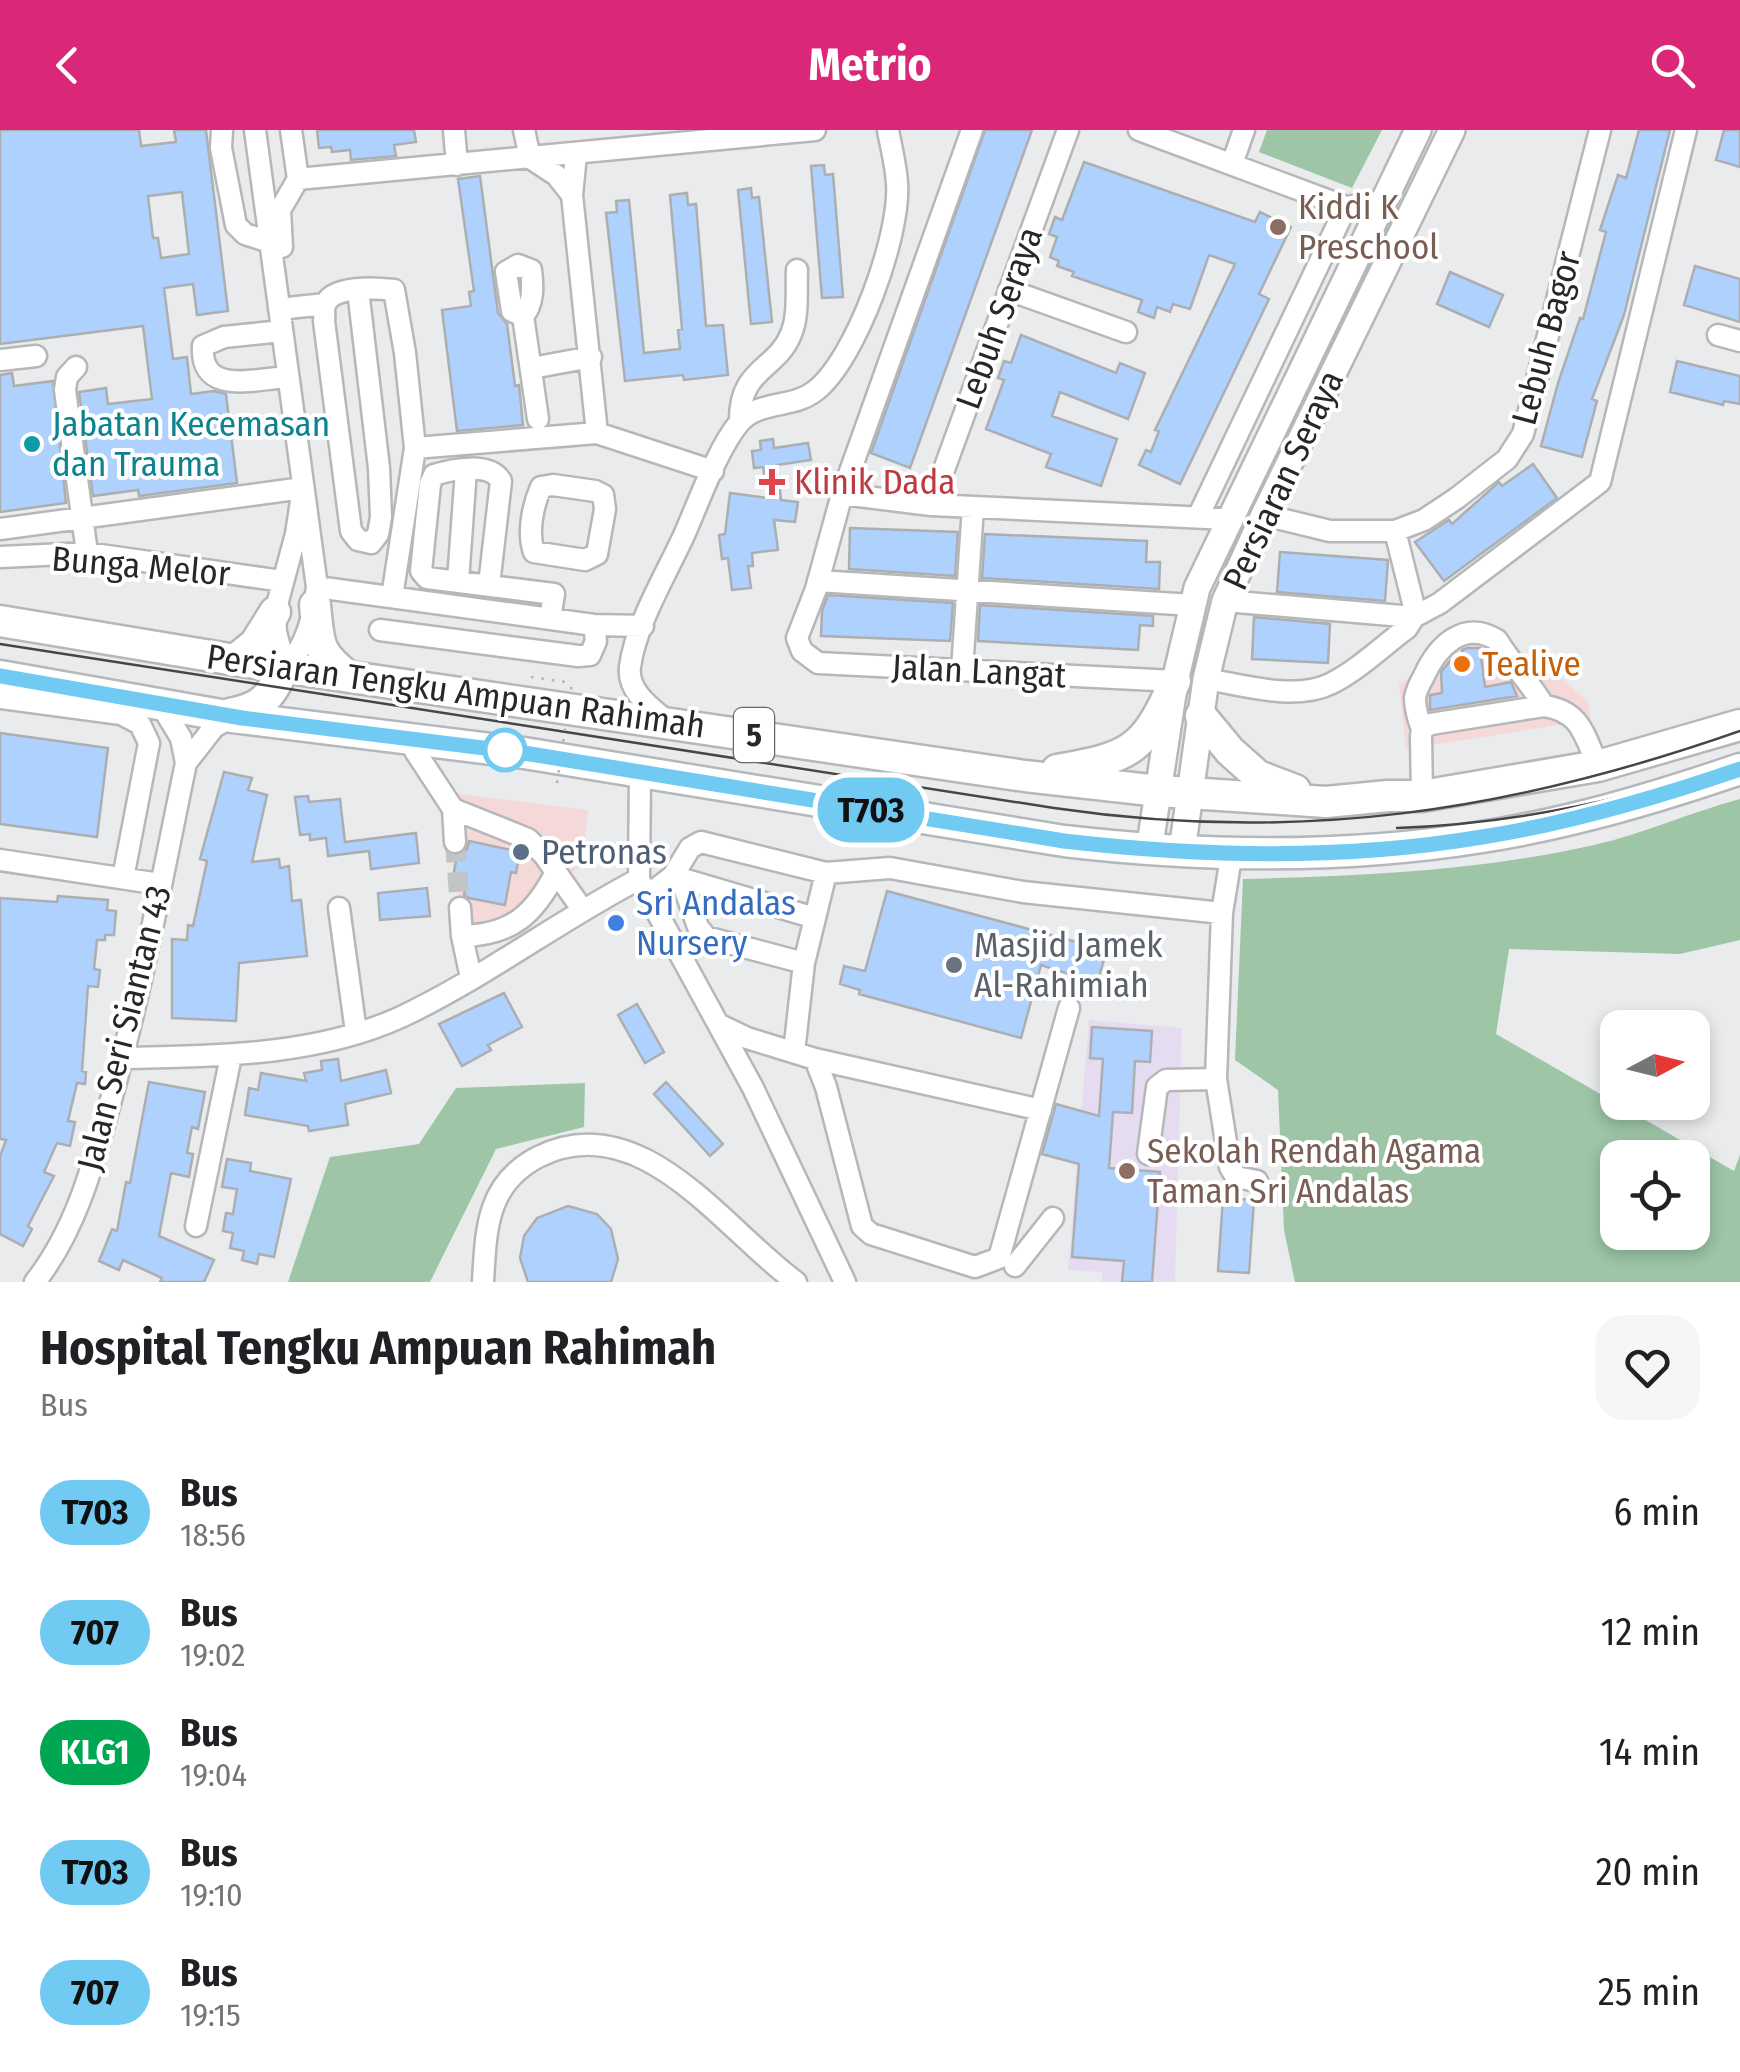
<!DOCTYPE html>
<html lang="en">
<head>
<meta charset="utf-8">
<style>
	body { margin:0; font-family:"Fira Sans Condensed",sans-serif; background:#f6f6f6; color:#202124; height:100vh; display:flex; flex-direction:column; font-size:38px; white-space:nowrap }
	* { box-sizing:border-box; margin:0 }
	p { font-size:32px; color:#757577 }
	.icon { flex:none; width:55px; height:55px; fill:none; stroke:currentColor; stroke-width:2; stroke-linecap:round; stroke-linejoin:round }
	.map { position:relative; height:1152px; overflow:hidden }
	.panel { display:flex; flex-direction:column; background:#fff; flex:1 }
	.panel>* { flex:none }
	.badge { padding:0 20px; border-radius:32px; font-size:35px; line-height:65px }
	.needle { width:65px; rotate:83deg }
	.fabs { position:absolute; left:1600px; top:880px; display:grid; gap:20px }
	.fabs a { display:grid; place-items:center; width:110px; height:110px; border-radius:20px; background:#fff; box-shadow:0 5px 15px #0003; font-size:50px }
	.map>.badge { position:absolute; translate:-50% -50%; box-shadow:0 0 0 5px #fff }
	.round { display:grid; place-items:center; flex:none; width:105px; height:105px; border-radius:30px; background:#f6f6f6 }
	.head { display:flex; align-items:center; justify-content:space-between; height:170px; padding:0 40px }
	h1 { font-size:48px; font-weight:700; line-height:75px }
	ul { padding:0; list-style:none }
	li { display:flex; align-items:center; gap:30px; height:120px; padding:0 40px }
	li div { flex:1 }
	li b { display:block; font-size:38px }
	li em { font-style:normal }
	li .badge { min-width:110px; font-weight:700; text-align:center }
	header { display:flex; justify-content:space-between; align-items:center; height:130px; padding:0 40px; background:#db2777; color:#fff; font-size:45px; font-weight:700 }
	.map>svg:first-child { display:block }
	.commercial { fill:#f4d9d8 }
	.education { fill:#e6dcf1 }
	.green { fill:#9dc5a6; fill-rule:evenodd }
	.building { fill:#aed1fd; stroke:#adaeb1; stroke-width:2.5; fill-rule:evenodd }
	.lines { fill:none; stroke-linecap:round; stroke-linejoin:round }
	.minor-tunnel { stroke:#c2c4c6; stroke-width:20; stroke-dasharray:20 10; stroke-linecap:butt }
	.minor-casing { stroke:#b5b7b9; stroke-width:25 }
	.major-casing { stroke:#b5b7b9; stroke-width:30 }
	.highway-casing { stroke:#b5b7b9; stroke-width:35 }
	.path { stroke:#aeb0b2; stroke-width:2.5; stroke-dasharray:2.5 8; stroke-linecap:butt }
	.minor { stroke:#fff; stroke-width:20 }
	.major { stroke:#fff; stroke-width:25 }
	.highway { stroke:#fff; stroke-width:30 }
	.tram { stroke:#454647; stroke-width:2.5 }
	.path-bridge { stroke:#aeb0b2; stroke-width:2.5; stroke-dasharray:2.5 8; stroke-linecap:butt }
	.line-casing { stroke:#fff; stroke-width:22 }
	.line { stroke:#71caf2; stroke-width:15 }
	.education-dot { fill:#8d6e63; stroke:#fff; stroke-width:4 }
	.culture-dot { fill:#0f9aa8; stroke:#fff; stroke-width:4 }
	.health-dot { fill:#e0444e; stroke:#fff; stroke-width:4 }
	.food-dot { fill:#e8710a; stroke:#fff; stroke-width:4 }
	.stop-dot { fill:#fff; stroke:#71caf2; stroke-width:5 }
	.service-dot { fill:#5c6f8a; stroke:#fff; stroke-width:4 }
	.shop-dot { fill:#3f7fe0; stroke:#fff; stroke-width:4 }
	.worship-dot { fill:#6b7280; stroke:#fff; stroke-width:4 }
	.labels { text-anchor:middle; stroke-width:8; stroke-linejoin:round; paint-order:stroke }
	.shield { fill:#fff; stroke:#676868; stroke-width:2.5 }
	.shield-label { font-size:32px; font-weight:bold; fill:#262728 }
	.education-label { font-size:35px; fill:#785e54; stroke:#fff; text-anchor:start }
	.street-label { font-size:35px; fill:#262728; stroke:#fff }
	.culture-label { font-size:35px; fill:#0d838f; stroke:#fff; text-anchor:start }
	.health-label { font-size:35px; fill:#be3a42; stroke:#fff; text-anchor:start }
	.food-label { font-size:35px; fill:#c56008; stroke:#fff; text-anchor:start }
	.service-label { font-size:35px; fill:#4e5e75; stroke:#fff; text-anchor:start }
	.shop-label { font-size:35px; fill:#366cbe; stroke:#fff; text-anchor:start }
	.worship-label { font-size:35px; fill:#5b616d; stroke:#fff; text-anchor:start }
</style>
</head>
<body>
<header><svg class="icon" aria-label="back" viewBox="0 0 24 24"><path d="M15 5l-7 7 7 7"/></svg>Metrio<svg class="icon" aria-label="search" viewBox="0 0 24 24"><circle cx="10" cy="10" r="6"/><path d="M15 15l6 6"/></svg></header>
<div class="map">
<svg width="1740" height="1152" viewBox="0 0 1740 1152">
	<rect width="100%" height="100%" fill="#e9ebed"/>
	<path class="commercial" d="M1507 506 1513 546 1556 543 1588 572 1591 590 1406 619 1399 554 1470 509Z
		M436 661 588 680 582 735 470 817Z"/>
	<path class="education" d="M1089 890 1182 898 1175 1152H1102V1142L1068 1140Z"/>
	<path class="green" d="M1267 0H1382L1352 58 1259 22Z
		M1740 669V810L1680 824 1509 819 1496 904 1734 1041 1740 1025V1152H1295L1284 1100 1278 960 1235 930 1243 749C1360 746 1479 741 1594 715 1643 704 1691 682 1740 669ZM1618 1028H1692V1102H1618Z
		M585 953 584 997 496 1019 430 1152H288L330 1027 419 1014 456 958Z"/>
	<path class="building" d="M0 0H139L141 16 176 12 174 0H206L228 181 197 185 193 154 164 158 173 229 187 227 191 264 214 261 226 264 237 353 139 366 138 360 93 366 79 262 106 258 108 274 152 269 143 196 0 214ZM182 62 189 124 161 128 158 108H153L148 66Z
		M317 0H414L416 12 394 15 396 26 351 30 350 20 332 22 331 17 319 18Z
		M985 0H1032L910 338 871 323Z
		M1639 0H1670L1624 185 1592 269 1597 271 1582 327 1541 316 1558 253 1580 188 1583 189 1606 102 1600 100 1618 45 1626 48Z
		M1724 0H1740V37L1716 30Z
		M1084 32 1255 92 1260 82 1291 97 1259 164 1269 169 1180 354 1139 335 1146 320 1151 322 1159 301 1155 300 1235 134 1209 125 1190 179 1173 174 1170 182 1157 177 1154 188 1138 182 1142 170 1072 146 1074 142 1057 136 1059 131 1050 127 1057 107 1049 104 1055 87 1062 90Z
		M824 35 825 45 833 44 843 167 822 168 811 36Z
		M480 46 498 183 507 194 515 256 519 255 523 295 457 301 442 180 471 176 469 162 474 161 458 49Z
		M751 58 752 68 759 67 772 192 751 194 738 60Z
		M687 63 688 75 696 74 706 196 723 195 728 245 684 250 683 245 625 251 606 83 617 82 616 71 629 70 644 223 680 219 678 200 682 199 670 65Z
		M1695 136 1740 149V192L1684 175Z
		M1450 142 1503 165 1489 197 1437 174Z
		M1021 205 1116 243 1120 233 1145 243 1128 289 1060 262 1052 286 1117 309 1101 356 1046 337 1051 324 986 299 1004 250 998 248 1004 231 1011 233Z
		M1677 231 1740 246V274L1724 271 1723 275 1670 262Z
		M12 243 14 256 53 251 66 373 0 382V245Z
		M773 309 774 318 808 313 811 330 777 335 781 370 798 372 795 392 774 390 778 420 752 423 753 436H748L751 458 732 460 728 428 722 429 719 405 725 404 730 363 768 368 763 337 754 338 752 321 761 320 760 311Z
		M1533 334 1557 368 1444 451 1415 412 1449 390 1452 394 1499 352 1502 356Z
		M850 398 958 402 955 446 849 439Z
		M985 404 1147 411 1146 432H1160L1159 459 982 448Z
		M1280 422 1388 430 1385 471 1277 462Z
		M828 465 953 473 950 511 821 506 822 481Z
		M980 475 1153 486V496L1140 495 1138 520 978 511Z
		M1254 487 1330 494 1328 533 1252 529Z
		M1467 518H1480L1485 557 1511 552 1517 566 1430 580V565L1442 563 1441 542 1450 531 1463 529 1462 520Z
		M0 603 108 618 97 707 0 694Z
		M224 642 252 648 248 660 267 665 252 732 279 729 280 738 289 736 292 771 301 770 307 826 239 833 236 891 172 888V809L187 810 188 795 193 796 207 731 200 729Z
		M308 666 309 672 340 669 345 712 416 703 419 733 371 739 369 721 328 726 326 708 310 710V704L300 705 295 667Z
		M469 711 520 722 516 743 511 742 505 775 469 768 464 765 465 760 451 757 457 726 467 719Z
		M427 758 430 786 380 790 378 763Z
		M887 761 1107 820 1097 853 1041 835 1021 908 859 864 860 860 840 854 844 836 865 841Z
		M58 766 108 770 107 780 116 781 114 805H105V810H97L94 839 100 840 98 857 88 856 82 941 86 942 85 954 77 953 68 991 75 992 70 1016 57 1013 44 1042 54 1046 28 1096 32 1099 23 1116 0 1104V1026L6 1010 0 1009V768L57 772Z
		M504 863 522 897 488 915 491 920 462 936 439 894Z
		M637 874 664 922 645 933 618 885Z
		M1092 897 1152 901 1150 932 1135 931 1132 983 1113 982 1109 1038 1160 1042 1152 1152H1122L1124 1131 1072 1127 1079 1034 1042 1024 1056 974 1099 986 1103 929 1090 928Z
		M338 929 341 951 386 940 391 963 345 974 348 995 309 1001 308 996 245 985 249 958 258 960 261 943 306 951 304 943 322 940 321 931Z
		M149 952 205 962 198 999 192 997 187 1023 193 1024 189 1047 171 1043 159 1106 214 1130 204 1152H160L162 1148 123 1130 119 1140 99 1131 112 1099 117 1101 126 1052 130 1053Z
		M666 952 723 1014 710 1026 654 964Z
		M227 1029 251 1033 250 1041 291 1049 274 1127 259 1124 257 1134 242 1130 244 1121 230 1118 233 1103 223 1101 226 1083 233 1084 237 1059 222 1057Z
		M1223 1068 1254 1070 1249 1143 1218 1141Z
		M568 1076 597 1084 611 1099 618 1129 611 1152H528L520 1128 524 1106 537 1088Z"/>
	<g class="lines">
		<path class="minor-tunnel" d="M455 712 460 778"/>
		<defs>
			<path id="minor" d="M222 0 221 18 236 95 245 104 270 112
				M255 0 317 457C313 487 307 516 285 537L276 502 275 482 296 404 303 358
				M454 0 457 35
				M524 0 530 28 556 45 572 65
				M972 0 842 364 816 459 797 508 802 521 818 533 1175 551
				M1139 0 1346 77 1383 71
				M576 25 572 65 597 303
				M1232 34 1244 0
				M298 49 815 0
				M282 117 280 80 298 49 291 0
				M518 135 531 140C533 155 534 174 523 186L512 181 506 142Z
				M358 160 379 338 381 387 378 404 371 413 358 410 351 401 324 191C325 185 323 180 325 175 332 155 377 158 394 160L405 223 415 318 392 467
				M1009 160 1126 202
				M279 179 325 174
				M523 186 538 289
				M282 201 224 207 203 216C200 266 254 249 288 247
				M1718 205 1740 211
				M0 230 36 226
				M76 237 67 247 65 260 87 423
				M532 238 591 227
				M740 291C739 238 777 240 791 204 799 186 796 159 797 140
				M415 318 597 303 713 341
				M553 355 595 361 603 365 605 379 597 424 585 430 534 422C527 403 533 375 541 357Z
				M842 364 931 375 1228 389
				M931 375 1068 0
				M1264 385 1330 401H1395L1424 390 1457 368 1507 329 1523 304 1600 0
				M1198 387 1346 77
				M0 399 303 358
				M0 427 87 423 282 451
				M458 451 466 340
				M818 451 1193 475
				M489 455 501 351C490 332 453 339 434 345L430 354 421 441 427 448 554 464 550 489
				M317 457 594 495 643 496
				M1225 471 1414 487 1440 473 1600 352 1686 0
				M380 500 578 526 590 525 596 511 594 495
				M962 540 973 377
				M1206 549C1243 555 1294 571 1330 554 1357 541 1383 516 1407 498L1414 487V477L1395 401
				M0 568 121 584 140 594 149 613 123 748
				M667 591C650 577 627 561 630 537 635 495 668 441 685 403 699 371 718 318 739 293 758 270 792 279 815 261 856 230 901 104 897 53 896 35 891 17 888 0
				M1422 599C1418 589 1415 578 1415 568 1416 560 1420 553 1424 546 1437 517 1463 489 1497 510 1511 533 1531 554 1544 576
				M416 607 415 621 453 679 528 709 544 725 582 779
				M186 633 214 597 232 587
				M1422 666 1421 606 1422 599 1431 594 1544 576C1581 581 1584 605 1598 636
				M453 679 455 712
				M1232 721 1222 783 1216 949 1230 1037 1236 1047 1257 1051
				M0 730 160 754
				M673 746 815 788
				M681 749 698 797 706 807 804 833
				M641 753 753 958 845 1152
				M647 766 673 746 690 718 701 712 826 743 890 738 1023 762 1222 783
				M339 778 356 902
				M460 778 462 806 471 848
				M462 806C511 805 534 785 556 742
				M718 894 747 908 815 929 826 957 862 1096 871 1104 975 1137 999 1128 1069 878
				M794 922 804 833 826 743
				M124 928C216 926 316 926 401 887 484 848 558 791 639 749L640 643
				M815 929 1041 980
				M1148 1024 1157 957 1166 950 1216 949
				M196 1096 231 926
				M1015 1136 1053 1088
				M35 1152C75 1101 92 1039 109 977 141 864 162 748 186 633L181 608 161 575
				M483 1152C486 1100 486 1054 538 1027 641 975 723 1099 796 1152"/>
			<path id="major" d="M1149 721 1175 551 1197 458 1418 0
				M1182 721 1206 549 1225 471 1264 385 1452 0"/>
			<path id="highway" d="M315 475C319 514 317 523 349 547
				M0 491 235 530 1025 646 1159 661 1326 672 1388 666H1422L1598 636 1740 595
				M235 530 255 514 275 482
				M0 546 232 587 524 623 1064 711C1201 727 1345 729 1482 707 1571 693 1655 668 1740 639
				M230 584C265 577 269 567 285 537
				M1201 586 1230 621 1258 646 1295 660
				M1057 640C1130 627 1144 622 1175 551"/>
		</defs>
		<use href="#minor" class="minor-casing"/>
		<use href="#major" class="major-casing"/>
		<use href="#highway" class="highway-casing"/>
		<path class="path" d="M531 547 572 553"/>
		<use href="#minor" class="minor"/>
		<use href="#major" class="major"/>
		<use href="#highway" class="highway"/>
		<path class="tram" d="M0 514 1054 678C1298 714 1509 682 1740 601
			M1397 698C1513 694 1630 669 1740 633"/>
		<path class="path-bridge" d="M557 653 572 553"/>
	</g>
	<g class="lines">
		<defs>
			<path id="line" d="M0 546 242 588 524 623 1064 711C1201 727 1346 730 1482 707 1571 693 1656 668 1740 639"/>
		</defs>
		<use href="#line" class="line-casing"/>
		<use href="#line" class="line"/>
	</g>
	<g class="education-dot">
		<circle cx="1278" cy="97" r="10"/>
		<circle cx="1127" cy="1041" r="10"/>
	</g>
	<circle class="culture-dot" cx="32" cy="314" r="10"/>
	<path class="health-dot" d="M767 337h10v10h10v10h-10v10h-10v-10h-10v-10h10z"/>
	<circle class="food-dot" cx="1462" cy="534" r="10"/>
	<circle class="stop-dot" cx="505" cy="620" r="20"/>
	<circle class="service-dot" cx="521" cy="722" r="10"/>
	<circle class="shop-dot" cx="616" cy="793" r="10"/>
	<circle class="worship-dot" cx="954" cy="835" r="10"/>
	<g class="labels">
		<rect class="shield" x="734" y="578" width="40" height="54" rx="8"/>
		<g class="shield-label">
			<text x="754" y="616">5</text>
		</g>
		<g class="education-label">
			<text x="1298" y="89">Kiddi K<tspan x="1298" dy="40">Preschool</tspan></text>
			<text x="1147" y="1033">Sekolah Rendah Agama<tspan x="1147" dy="40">Taman Sri Andalas</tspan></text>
		</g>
		<g class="street-label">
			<text transform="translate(999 188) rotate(-70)" y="12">Lebuh Seraya</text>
			<text transform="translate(1546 208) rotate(-75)" y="12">Lebuh Bagor</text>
			<text transform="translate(1283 350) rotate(-65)" y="12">Persiaran Seraya</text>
			<text transform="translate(141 436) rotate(5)" y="12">Bunga Melor</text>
			<text transform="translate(979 541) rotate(3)" y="12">Jalan Langat</text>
			<text transform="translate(456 561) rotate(8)" y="12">Persiaran Tengku Ampuan Rahimah</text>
			<text transform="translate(124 898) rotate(-76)" y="12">Jalan Seri Siantan 43</text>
		</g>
		<g class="culture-label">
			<text x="52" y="306">Jabatan Kecemasan<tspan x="52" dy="40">dan Trauma</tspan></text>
		</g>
		<g class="health-label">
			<text x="794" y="364">Klinik Dada</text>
		</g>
		<g class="food-label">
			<text x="1482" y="546">Tealive</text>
		</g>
		<g class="service-label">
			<text x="541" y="734">Petronas</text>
		</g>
		<g class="shop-label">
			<text x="636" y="785">Sri Andalas<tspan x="636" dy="40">Nursery</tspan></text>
		</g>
		<g class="worship-label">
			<text x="974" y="827">Masjid Jamek<tspan x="974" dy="40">Al-Rahimiah</tspan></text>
		</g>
	</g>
</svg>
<div class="fabs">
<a><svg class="needle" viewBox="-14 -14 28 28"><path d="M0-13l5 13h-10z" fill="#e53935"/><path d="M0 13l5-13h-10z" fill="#757577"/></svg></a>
<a><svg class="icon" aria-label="locate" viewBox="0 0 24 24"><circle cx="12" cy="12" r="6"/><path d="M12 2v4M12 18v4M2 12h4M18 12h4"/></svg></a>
</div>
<b class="badge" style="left:871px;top:680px;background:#71caf2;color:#111">T703</b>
</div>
<section class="panel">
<div class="head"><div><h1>Hospital Tengku Ampuan Rahimah</h1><p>Bus</p></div><a class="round"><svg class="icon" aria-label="heart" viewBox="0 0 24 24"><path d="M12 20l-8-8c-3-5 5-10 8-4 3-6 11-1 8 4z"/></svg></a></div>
<ul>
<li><span class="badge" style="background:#71caf2;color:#111">T703</span><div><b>Bus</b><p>18:56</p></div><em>6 min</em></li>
<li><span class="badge" style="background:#71caf2;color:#111">707</span><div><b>Bus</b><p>19:02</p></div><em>12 min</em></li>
<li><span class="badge" style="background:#00a651;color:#fff">KLG1</span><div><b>Bus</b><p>19:04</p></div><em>14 min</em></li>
<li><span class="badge" style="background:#71caf2;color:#111">T703</span><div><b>Bus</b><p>19:10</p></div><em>20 min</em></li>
<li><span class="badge" style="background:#71caf2;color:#111">707</span><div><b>Bus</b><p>19:15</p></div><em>25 min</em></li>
</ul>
</section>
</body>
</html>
